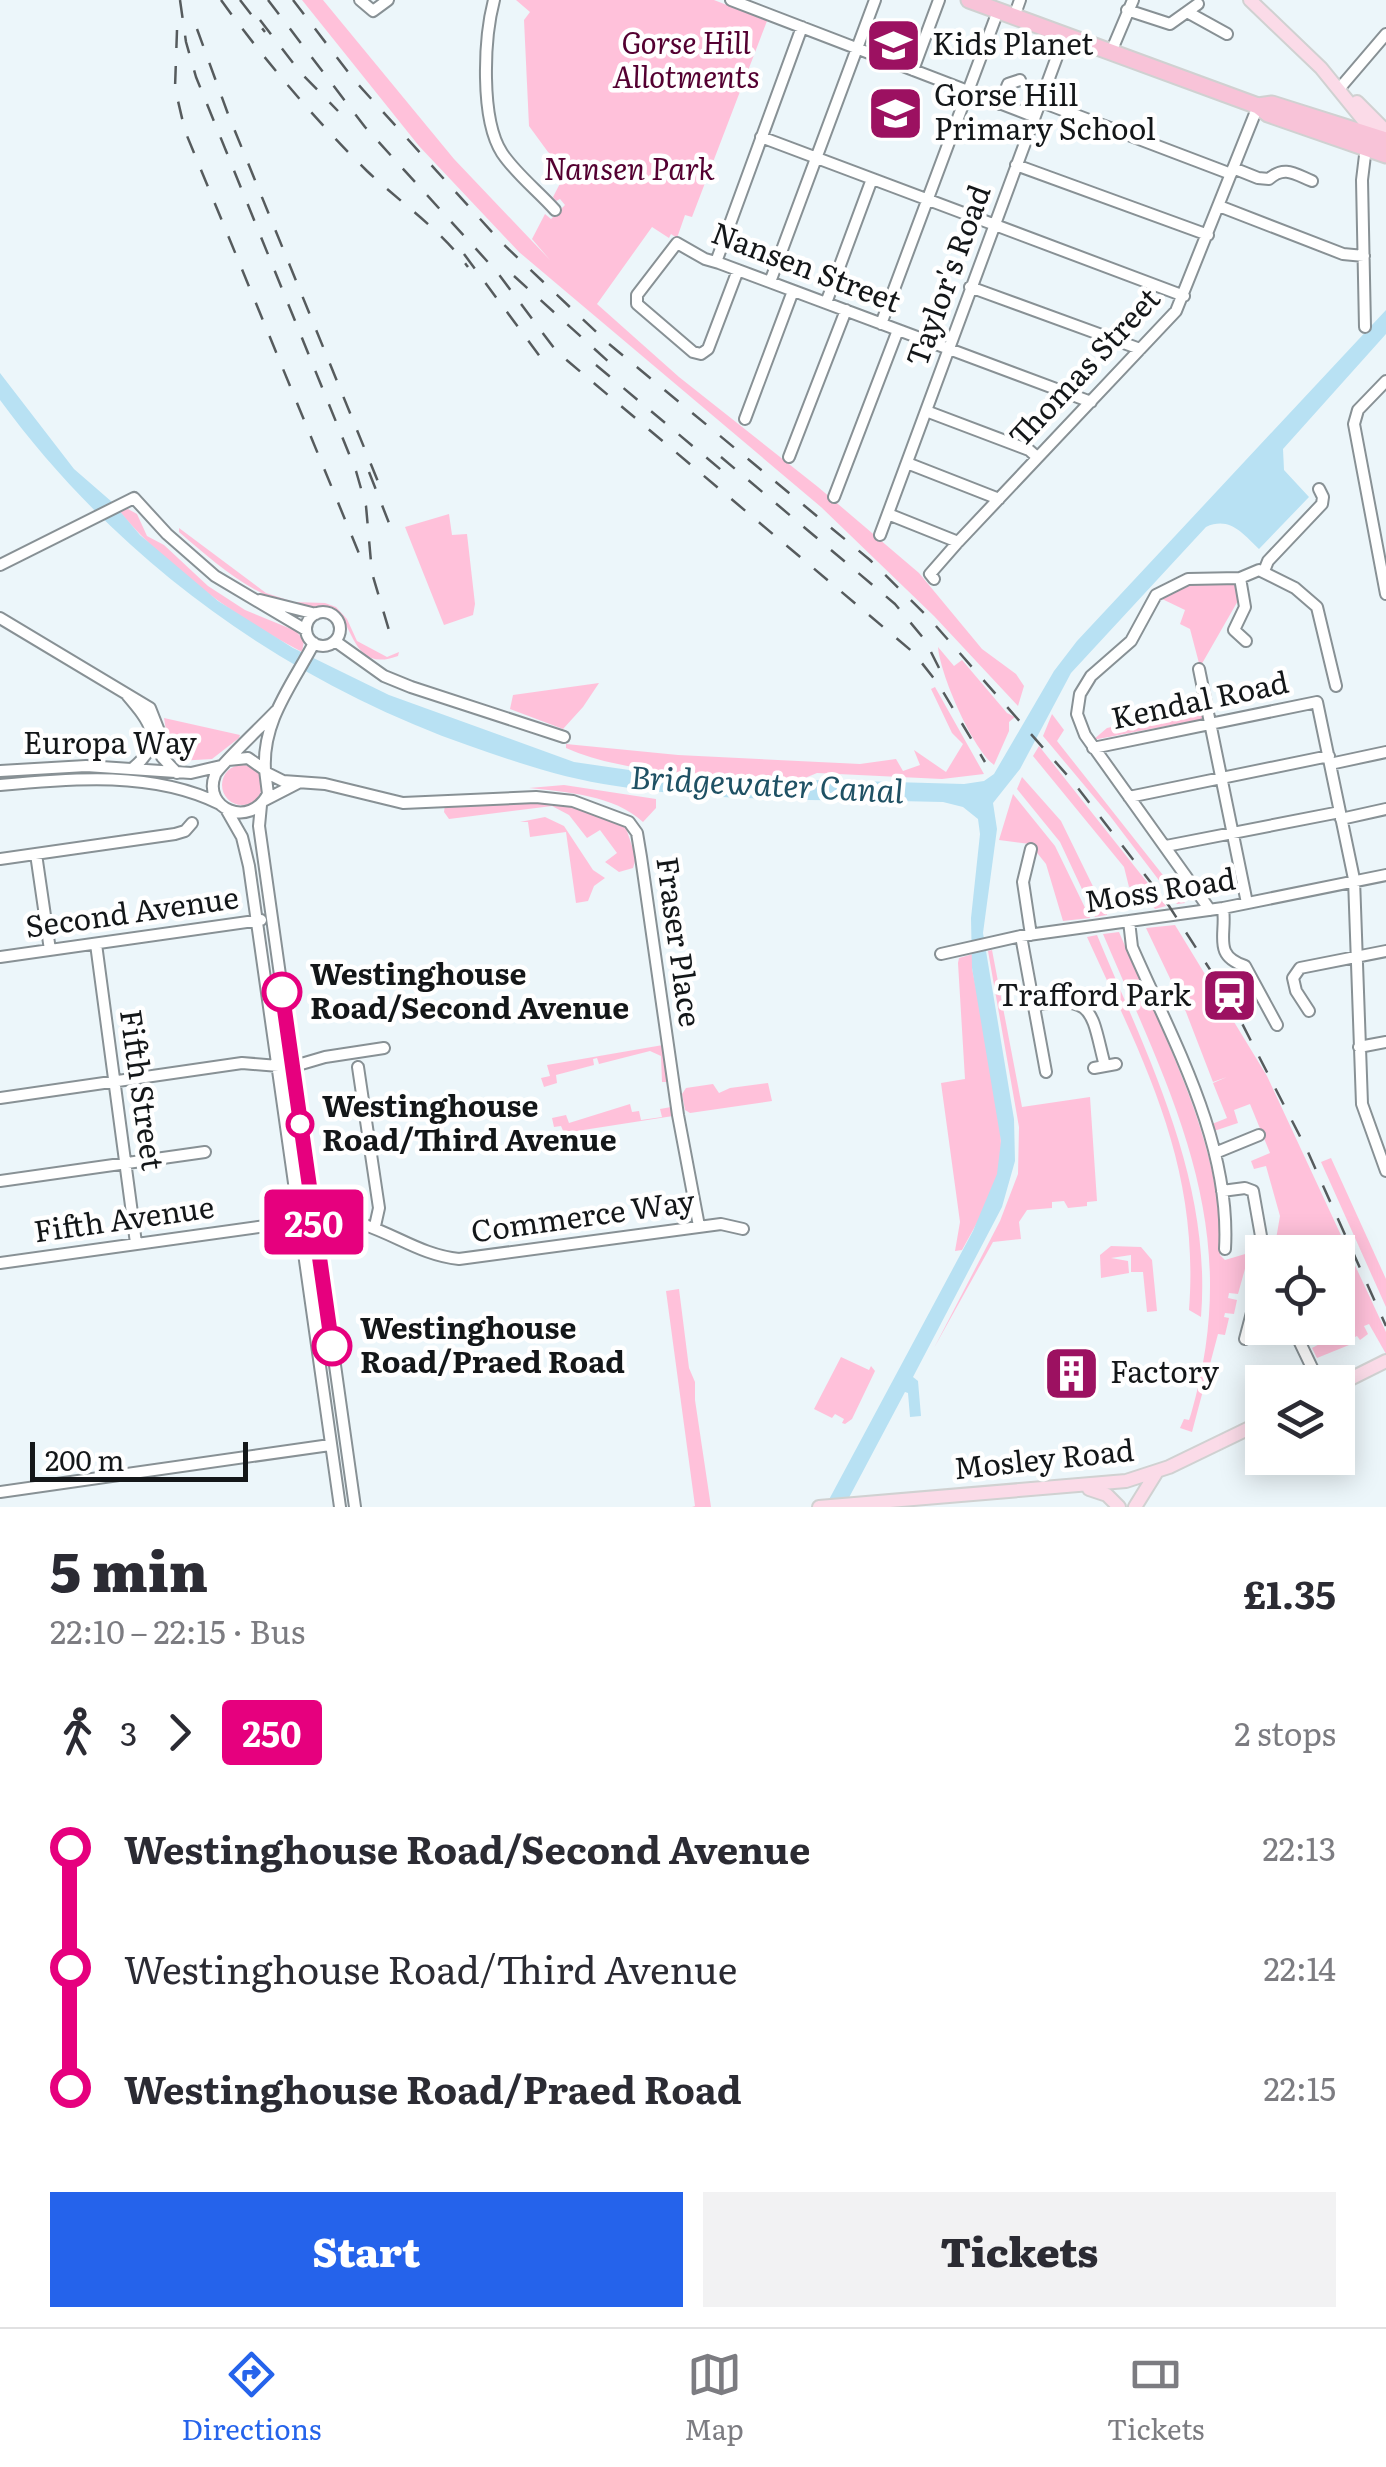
<!DOCTYPE html>
<html lang="en">
<head>
<meta charset="utf-8">
<style>
	body { margin:0; font-family:Literata,serif; background:#f2f2f3; color:#2b2b33; height:100vh; display:flex; flex-direction:column; font-size:38px; white-space:nowrap }
	* { box-sizing:border-box; margin:0 }
	p { font-size:32px; color:#7c7c81 }
	.icon { flex:none; width:55px; height:55px; fill:none; stroke:currentColor; stroke-width:2; stroke-linecap:round; stroke-linejoin:round }
	.map { position:relative; height:1507px; overflow:hidden }
	.drawer { display:flex; flex-direction:column; background:#fff; flex:1 }
	.drawer>* { flex:none }
	.badge { padding:0 20px; border-radius:8px; font-size:35px; line-height:65px }
	.tools { position:absolute; left:1245px; top:1235px; display:grid; gap:20px }
	.tools a { display:grid; place-items:center; width:110px; height:110px; border-radius:0px; background:#fff; box-shadow:0 5px 25px #0003; font-size:50px }
	.scale { position:absolute; left:30px; bottom:25px; width:218px; box-sizing:border-box; padding-left:10px; border:5px solid #141719; border-top:0; font-size:28px; line-height:35px; white-space:nowrap; color:#141719; -webkit-text-stroke:8px #fff; paint-order:stroke }
	.map>.badge { position:absolute; translate:-50% -50%; box-shadow:0 0 0 5px #fff }
	.legs { display:flex; align-items:center; gap:15px; height:110px; padding:0 50px; font-size:32px }
	.legs p { margin-inline-start:auto }
	.summary { display:flex; align-items:center; justify-content:space-between; height:170px; padding:0 50px }
	h1 { font-size:55px; font-weight:800; line-height:75px }
	.primary-button { display:flex; gap:20px; margin-top:auto; padding:20px 50px }
	.primary-button a { flex:1; height:115px; border-radius:0px; background:#2563eb; color:#fff; font-size:40px; font-weight:800; line-height:115px; text-align:center }
	.primary-button a+a { background:#f2f2f3; color:#2b2b33 }
	ul { padding:0 50px; list-style:none }
	li { display:flex; align-items:center; gap:35px; height:120px; font-size:38px }
	li i { display:grid; place-items:center; width:15px; height:100%; margin:0 12px; background:currentColor }
	li i::after { content:''; width:25px; height:25px; margin:-12px; border:8px solid; border-radius:50%; background:#fff }
	li p { margin-inline-start:auto }
	li:first-child i { background:linear-gradient(#0000 50%,currentColor 0) }
	li:last-child i { background:linear-gradient(currentColor 50%,#0000 0) }
	.tab-bar { display:flex; justify-content:space-around; align-items:center; height:140px; border-top:2px solid #e1e1e2; background:#fff; font-size:28px; color:#7c7c81 }
	.tab-bar a { display:grid; justify-items:center; gap:5px }
	.tab-bar .on { color:#2563eb }
	.map>svg:first-child { display:block }
	.green { fill:#ffc1da }
	.water { fill:#b8e1f3 }
	.lines { fill:none; stroke-linecap:round; stroke-linejoin:round }
	.minor-casing { stroke:#889195; stroke-width:14 }
	.major-casing { stroke:#d0d1d1; stroke-width:16 }
	.highway-casing { stroke:#d0d1d1; stroke-width:19 }
	.minor { stroke:#fff; stroke-width:10 }
	.major { stroke:#fbdbe8; stroke-width:12 }
	.highway { stroke:#f8c3d8; stroke-width:15 }
	.rail { stroke:#565b5d; stroke-width:2.5; stroke-dasharray:18 18; stroke-linecap:butt }
	.line-1-casing { stroke:#fff; stroke-width:22 }
	.line-1 { stroke:#e6007e; stroke-width:15 }
	.stop-1-dot { fill:#fff; stroke:#e6007e; stroke-width:5 }
	.labels { text-anchor:middle; stroke-width:9; stroke-linejoin:round; paint-order:stroke }
	.park-label { font-size:30px; font-style:italic; fill:#540031; stroke:#fff }
	.poi-label { font-size:30px; fill:#141719; stroke:#fff; text-anchor:start }
	.street-label { font-size:30px; fill:#141719; stroke:#fff }
	.stop-label { font-size:30px; font-weight:bold; fill:#141719; stroke:#fff; text-anchor:start }
	.water-label { font-size:32px; font-style:italic; fill:#1f5164; stroke:#fff }
</style>
</head>
<body>
<div class="map">
<svg width="1386" height="1507" viewBox="0 0 1386 1507">
	<rect width="100%" height="100%" fill="#ecf6fa"/>
	<path class="green" d="M302 0H323L454 159 550 260 532 239 545 214 551 219 565 205 560 199 556 201 553 197 568 168 548 152 529 126 524 20 530 12 516 0H714L767 21 692 217 685 215 677 238 671 234 669 238 652 227 597 304 679 377 818 487 919 573 982 649 1016 674 1024 686 1018 706 934 616 821 507 519 252 419 146Z
		M128 509 137 514 147 536 164 545 208 586 245 610 296 631 304 641 302 652C238 619 167 568 120 512Z
		M449 514 452 535 467 534 475 604 473 615 444 625 405 527Z
		M179 528 266 593 294 602 325 603 336 607 347 619 357 641 387 657 399 652 398 656C353 673 354 625 336 612 324 604 304 610 290 605 246 591 213 561 179 532Z
		M1222 582 1235 585 1239 599 1200 667 1190 629 1180 624 1185 610 1160 598 1185 585Z
		M938 647 954 666 962 660 1007 713 1015 717 1009 722V731L994 765C972 748 940 674 938 647Z
		M599 683 583 707 563 729 510 709 513 695Z
		M935 687 984 774 942 779 817 773 805 778H787C718 774 629 776 566 748V744L678 755 860 764 896 759 903 771 920 765 914 750 946 772 963 744 952 733 931 689Z
		M1205 706 1208 718 1093 740 1107 728Z
		M1052 714 1064 730 1057 741 1185 903 1177 904 1110 816 1043 736Z
		M164 718 240 735 239 738 212 759 178 761 170 754Z
		M1039 746 1166 906 1155 909 1138 886 1129 887 1124 867 1033 756Z
		M222 785a20 20 0 1 1 40 0a20 20 0 1 1-40 0Z
		M1022 777 1061 821 1107 915 1095 917 1060 842 1017 789Z
		M564 785 656 799V808L643 822C614 795 566 792 529 788Z
		M1013 794 1055 846 1090 918 1063 921 1046 864 1030 844 999 840Z
		M532 800 573 804 626 828 636 858 633 868 619 872 605 862 617 853 600 830 587 838 569 815 552 806 449 819 444 812 445 805Z
		M545 817 564 826 593 870 605 878 594 886 588 901 576 903 566 832 530 837 528 822H520Z
		M1175 925 1267 1076 1386 1332V1354L1369 1324 1364 1326 1368 1334 1360 1340 1357 1336 1353 1338 1354 1343 1317 1358 1312 1348 1327 1340 1328 1335 1321 1328H1338V1323L1344 1319 1351 1321 1355 1305 1349 1300 1353 1299 1345 1282 1340 1283 1341 1279 1338 1278V1252H1262V1261L1248 1258 1238 1294 1229 1293 1228 1298 1237 1300 1234 1314 1225 1313 1224 1317 1229 1318 1225 1335 1218 1334 1192 1432 1180 1428 1184 1419 1189 1420 1191 1414C1245 1228 1174 1101 1103 934L1119 932C1160 1029 1226 1149 1220 1255L1225 1260 1275 1245 1280 1216 1266 1166 1254 1169 1251 1161 1270 1153 1250 1104 1234 1110 1238 1123 1214 1131 1212 1124 1227 1118 1213 1083 1227 1077 1213 1082 1186 1012 1146 928Z
		M1097 935C1148 1058 1212 1180 1201 1317L1189 1310C1200 1165 1145 1064 1087 937Z
		M992 950 1022 1107 1090 1097 1097 1201 1087 1202V1206L1068 1208 1064 1201 1052 1202V1208L1027 1210 1019 1222 1021 1239 993 1242 934 1348 1000 1221 1018 1174 1019 1127 988 951Z
		M973 954 972 968C982 1021 1010 1125 998 1174 991 1200 975 1226 962 1250L955 1251 960 1222 941 1083 965 1079 958 963 959 958Z
		M663 1045 668 1082H662L661 1056 650 1051 599 1064 597 1058 593 1059 594 1065 556 1075 557 1083 544 1087 541 1078 550 1076 547 1065Z
		M768 1083 772 1101 690 1113 685 1110 682 1094 686 1088 713 1084 719 1093 730 1088Z
		M630 1104 632 1112 639 1111 641 1120 662 1117 660 1109 671 1107 673 1116 564 1133 561 1126 554 1127 552 1118 566 1115 569 1123Z
		M1331 1158 1386 1279V1307L1321 1162Z
		M1111 1246 1141 1247 1152 1260 1157 1311 1147 1312 1143 1272H1131V1255L1111 1258 1128 1261 1129 1273 1101 1278 1100 1255Z
		M679 1289 689 1368 695 1382V1400L711 1507H692L695 1506 666 1291Z
		M841 1357 869 1370 871 1366 875 1371 852 1419 845 1424 842 1423 844 1419 835 1414 832 1418 814 1409Z"/>
	<path class="water" d="M1386 310V334L1283 449 1284 470 1309 497 1259 549C1243 534 1230 516 1206 527L1071 673 1020 769 993 803 997 829 983 933 1014 1119 1015 1161 1002 1207 913 1377 918 1381 921 1416 910 1417 908 1393 905 1392 844 1507H825L973 1231 997 1174 1001 1141 972 968 971 918 980 834 978 819 963 807 943 802C834 799 723 803 616 786 566 779 518 763 470 746 283 680 118 561 0 400V373L74 469 112 502 140 535 218 601 293 648 389 695 574 762 691 779 756 783 821 780 964 784 984 781 994 774 1054 671 1077 641Z"/>
	<g class="lines">
		<defs>
			<path id="minor" d="M360 0 373 11 388 0
				M494 0C484 38 480 119 502 153 516 174 538 191 555 210
				M731 0 1033 116
				M1127 10 1170 24 1198 4
				M1189 13 1227 34
				M1014 17 1020 0
				M1111 52 1133 0
				M913 70 939 0
				M1339 89 1386 34
				M1039 101 1231 174
				M1000 104 1008 84 1020 80
				M761 137 1184 296
				M1016 165 1208 235
				M1233 168 1258 178 1269 179C1284 165 1295 174 1312 181
				M1219 206 1343 254 1364 256
				M716 262 802 27
				M738 270 708 349 701 354 693 352 637 304V295L677 243 705 259 719 263 1091 402
				M770 282 875 0
				M970 287 1140 349
				M826 303 872 179
				M881 324 998 11
				M1365 327 1362 180 1366 147
				M1386 381 1358 410 1354 424 1386 594
				M926 411 1029 450 1037 457
				M745 419 793 291
				M789 457 846 310
				M907 463 999 499
				M834 497 898 330
				M888 514 958 542
				M880 535 1065 35
				M0 565 134 498 167 534 215 576 306 630
				M1264 571 1268 561 1322 504 1323 497 1319 489
				M1240 578 1245 607 1234 630 1246 641
				M934 579 930 574 958 542 1176 311 1258 106
				M260 600 316 614
				M306 629a17 17 0 1 1 34 0a17 17 0 1 1-34 0Z
				M0 618 150 708 161 736 162 757 177 773
				M335 641 384 676 411 687 564 737
				M1199 669 1247 903
				M127 695C150 722 166 741 133 768
				M1093 748 1317 702 1354 879 1362 1104 1386 1171
				M228 760 248 758 265 770 268 794C250 829 202 809 215 775 218 767 265 723 276 711
				M1330 764 1386 752
				M265 770C262 721 292 685 314 643
				M0 771 86 766 191 773 221 766
				M267 773 283 781 325 784 403 803 536 797 573 801 629 822 637 833 641 857 678 1115 699 1226
				M0 785C72 778 154 771 220 804
				M1129 797 1329 756
				M265 800 298 783
				M261 805 259 826 355 1507
				M226 809 242 837 249 866 340 1507
				M1341 819 1386 809
				M1166 846 1340 812
				M36 854 50 950
				M0 859 175 834 185 831 192 823
				M1223 908C1227 935 1212 955 1245 966L1277 1025
				M1210 910 1085 735 1077 714 1080 694 1091 676 1131 641 1156 595 1188 579 1240 578 1259 570 1295 588 1317 607 1336 686
				M1129 921 1132 947C1173 1041 1231 1143 1225 1249
				M1031 935 1023 882 1031 849
				M1021 936 1046 1072
				M96 944 136 1243
				M941 954 1021 936 1223 908 1386 875
				M0 957 261 920
				M1033 1005C1096 994 1091 1013 1105 1066
				M1309 1011 1296 991 1293 978 1300 968 1386 951
				M1359 1047 1386 1042
				M358 1067 379 1208 375 1226
				M1094 1068 1116 1064
				M0 1098 242 1063 291 1067 325 1057 384 1048
				M1215 1153 1259 1135
				M0 1181 205 1152
				M1222 1191 1245 1188 1253 1191 1261 1236
				M0 1263 323 1218C379 1218 409 1254 459 1259L721 1224 743 1229
				M1293 1328 1315 1374
				M1245 1339 1262 1275
				M1308 1382 1319 1373 1330 1377 1334 1382
				M0 1492 330 1445"/>
			<path id="major" d="M1250 0 1321 68 1377 137
				M1357 102 1386 131
				M1338 1385 1386 1361
				M1089 1489 1107 1495 1119 1507
				M819 1507 1126 1481 1169 1467 1262 1422
				M1135 1507 1156 1473"/>
			<path id="highway" d="M969 0 1258 106 1268 114 1386 155
				M1258 106 1272 104 1386 140"/>
		</defs>
		<use href="#minor" class="minor-casing"/>
		<use href="#major" class="major-casing"/>
		<use href="#highway" class="highway-casing"/>
		<use href="#minor" class="minor"/>
		<use href="#major" class="major"/>
		<use href="#highway" class="highway"/>
		<path class="rail" d="M180 0 186 42 196 77 356 471 366 506 372 573 391 637
			M221 0C262 57 317 122 367 171 402 204 439 228 468 267
			M240 0 265 32
			M268 0 365 127 497 272 557 352 914 653 939 685 985 762
			M293 0 355 81 501 242 609 344 870 560 928 617 1074 783 1169 906 1231 1002 1307 1150 1386 1326
			M260 20 300 72 338 111
			M197 29 228 114 379 484
			M177 30 175 88 185 131 365 568
			M464 254 544 362
			M514 276 610 363
			M596 365 726 474
			M721 457 895 604 925 640 943 676
			M369 472 389 523"/>
	</g>
	<g class="lines">
		<defs>
			<path id="line-1" d="M282 992 332 1346"/>
		</defs>
		<use href="#line-1" class="line-1-casing"/>
		<use href="#line-1" class="line-1"/>
	</g>
	<defs>
		<symbol id="school-square" viewBox="-11 -11 22 22"><rect x="-9" y="-9" width="18" height="18" rx="4" fill="#9c1161" stroke="#fff"/><path d="M0-5L7-2L0 1L-7-2ZM-4 1L0 2.5L4 1V4Q0 6-4 4Z" fill="#fff"/></symbol>
		<symbol id="station-square" viewBox="-11 -11 22 22"><rect x="-9" y="-9" width="18" height="18" rx="4" fill="#9c1161" stroke="#fff"/><path d="M-3-6H3Q5-6 5-4V2Q5 4 3 4L4.5 6H3L1.5 4h-3L-3 6H-4.5L-3 4Q-5 4-5 2V-4Q-5-6-3-6ZM-3.5-4v3h7v-3ZM-3.5 1v1.5H-2V1ZM2 1v1.5H3.5V1Z" fill="#fff"/></symbol>
		<symbol id="building-square" viewBox="-11 -11 22 22"><rect x="-9" y="-9" width="18" height="18" rx="4" fill="#9c1161" stroke="#fff"/><path d="M-4-6H4V6H1V3H-1V6H-4ZM-2.5-4.3h1.7v1.8h-1.7ZM.8-4.3h1.7v1.8H.8ZM-2.5-1h1.7V.8h-1.7ZM.8-1h1.7V.8H.8Z" fill="#fff"/></symbol>
	</defs>
	<g fill-rule="evenodd">
		<use href="#school-square" x="862" y="14" width="63" height="63"/>
		<use href="#school-square" x="864" y="82" width="63" height="63"/>
		<use href="#station-square" x="1198" y="964" width="63" height="63"/>
		<use href="#building-square" x="1040" y="1342" width="63" height="63"/>
	</g>
	<g class="stop-1-dot">
		<circle cx="282" cy="992" r="18"/>
		<circle cx="300" cy="1124" r="12"/>
		<circle cx="332" cy="1346" r="18"/>
	</g>
	<g class="labels">
		<g class="park-label">
			<text x="686" y="54">Gorse Hill<tspan x="686" dy="34">Allotments</tspan></text>
			<text x="629" y="180">Nansen Park</text>
		</g>
		<g class="poi-label">
			<text x="932" y="55">Kids Planet</text>
			<text x="934" y="106">Gorse Hill<tspan x="934" dy="34">Primary School</tspan></text>
			<text x="1191" y="1006" text-anchor="end">Trafford Park</text>
			<text x="1110" y="1383">Factory</text>
		</g>
		<g class="street-label">
			<text transform="translate(806 268) rotate(21)" y="10">Nansen Street</text>
			<text transform="translate(949 276) rotate(-70)" y="10">Taylor's Road</text>
			<text transform="translate(1085 368) rotate(-47)" y="10">Thomas Street</text>
			<text transform="translate(1200 701) rotate(-12)" y="10">Kendal Road</text>
			<text x="110" y="754">Europa Way</text>
			<text transform="translate(1160 891) rotate(-9)" y="10">Moss Road</text>
			<text transform="translate(132 913) rotate(-8)" y="10">Second Avenue</text>
			<text transform="translate(678 942) rotate(82)" y="10">Fraser Place</text>
			<text transform="translate(141 1090) rotate(82)" y="10">Fifth Street</text>
			<text transform="translate(583 1217) rotate(-8)" y="10">Commerce Way</text>
			<text transform="translate(124 1220) rotate(-8)" y="10">Fifth Avenue</text>
			<text transform="translate(1044 1460) rotate(-6)" y="10">Mosley Road</text>
		</g>
		<g class="stop-label">
			<text x="310" y="985">Westinghouse<tspan x="310" dy="34">Road/Second Avenue</tspan></text>
			<text x="322" y="1117">Westinghouse<tspan x="322" dy="34">Road/Third Avenue</tspan></text>
			<text x="360" y="1339">Westinghouse<tspan x="360" dy="34">Road/Praed Road</tspan></text>
		</g>
		<g class="water-label">
			<text transform="translate(767 785) rotate(3)" y="11">Bridgewater Canal</text>
		</g>
	</g>
</svg>
<div class="tools">
<a><svg class="icon" aria-label="locate" viewBox="0 0 24 24"><circle cx="12" cy="12" r="6"/><path d="M12 2v4M12 18v4M2 12h4M18 12h4"/></svg></a>
<a><svg class="icon" aria-label="layers" viewBox="0 0 24 24"><path d="M12 4l9 5-9 5-9-5zM3 14l9 5 9-5"/></svg></a>
</div>
<div class="scale">200 m</div>
<b class="badge" style="left:314px;top:1222px;background:#e6007e;color:#fff">250</b>
</div>
<section class="drawer">
<div class="summary"><div><h1>5 min</h1><p>22:10 – 22:15 · Bus</p></div><b>£1.35</b></div>
<div class="legs"><svg class="icon" aria-label="walk" viewBox="0 0 24 24"><circle cx="13" cy="4" r="2"/><path d="M13 8l-2 6 4 7M11 14l-3 7M7 12l3-4h3l4 4"/></svg>3<svg class="icon" aria-label="forward" viewBox="0 0 24 24"><path d="M9 5l7 7-7 7"/></svg><b class="badge" style="background:#e6007e;color:#fff">250</b><p>2 stops</p></div>
<ul>
<li><i style="color:#e6007e"></i><b>Westinghouse Road/Second Avenue</b><p>22:13</p></li>
<li><i style="color:#e6007e"></i><span>Westinghouse Road/Third Avenue</span><p>22:14</p></li>
<li><i style="color:#e6007e"></i><b>Westinghouse Road/Praed Road</b><p>22:15</p></li>
</ul>
<div class="primary-button"><a>Start</a><a>Tickets</a></div>
</section>
<nav class="tab-bar">
<a class="on"><svg class="icon" aria-label="directions" viewBox="0 0 24 24"><path d="M12 3l9 9-9 9-9-9zM9 14v-3h6M13 9l2 2-2 2"/></svg>Directions</a>
<a><svg class="icon" aria-label="map" viewBox="0 0 24 24"><path d="M3 6l6-2 6 2 6-2v14l-6 2-6-2-6 2zM9 4v14M15 6v14"/></svg>Map</a>
<a><svg class="icon" aria-label="tickets" viewBox="0 0 24 24"><path d="M3 7h18v10H3zM15 7v10"/></svg>Tickets</a>
</nav>
</body>
</html>
